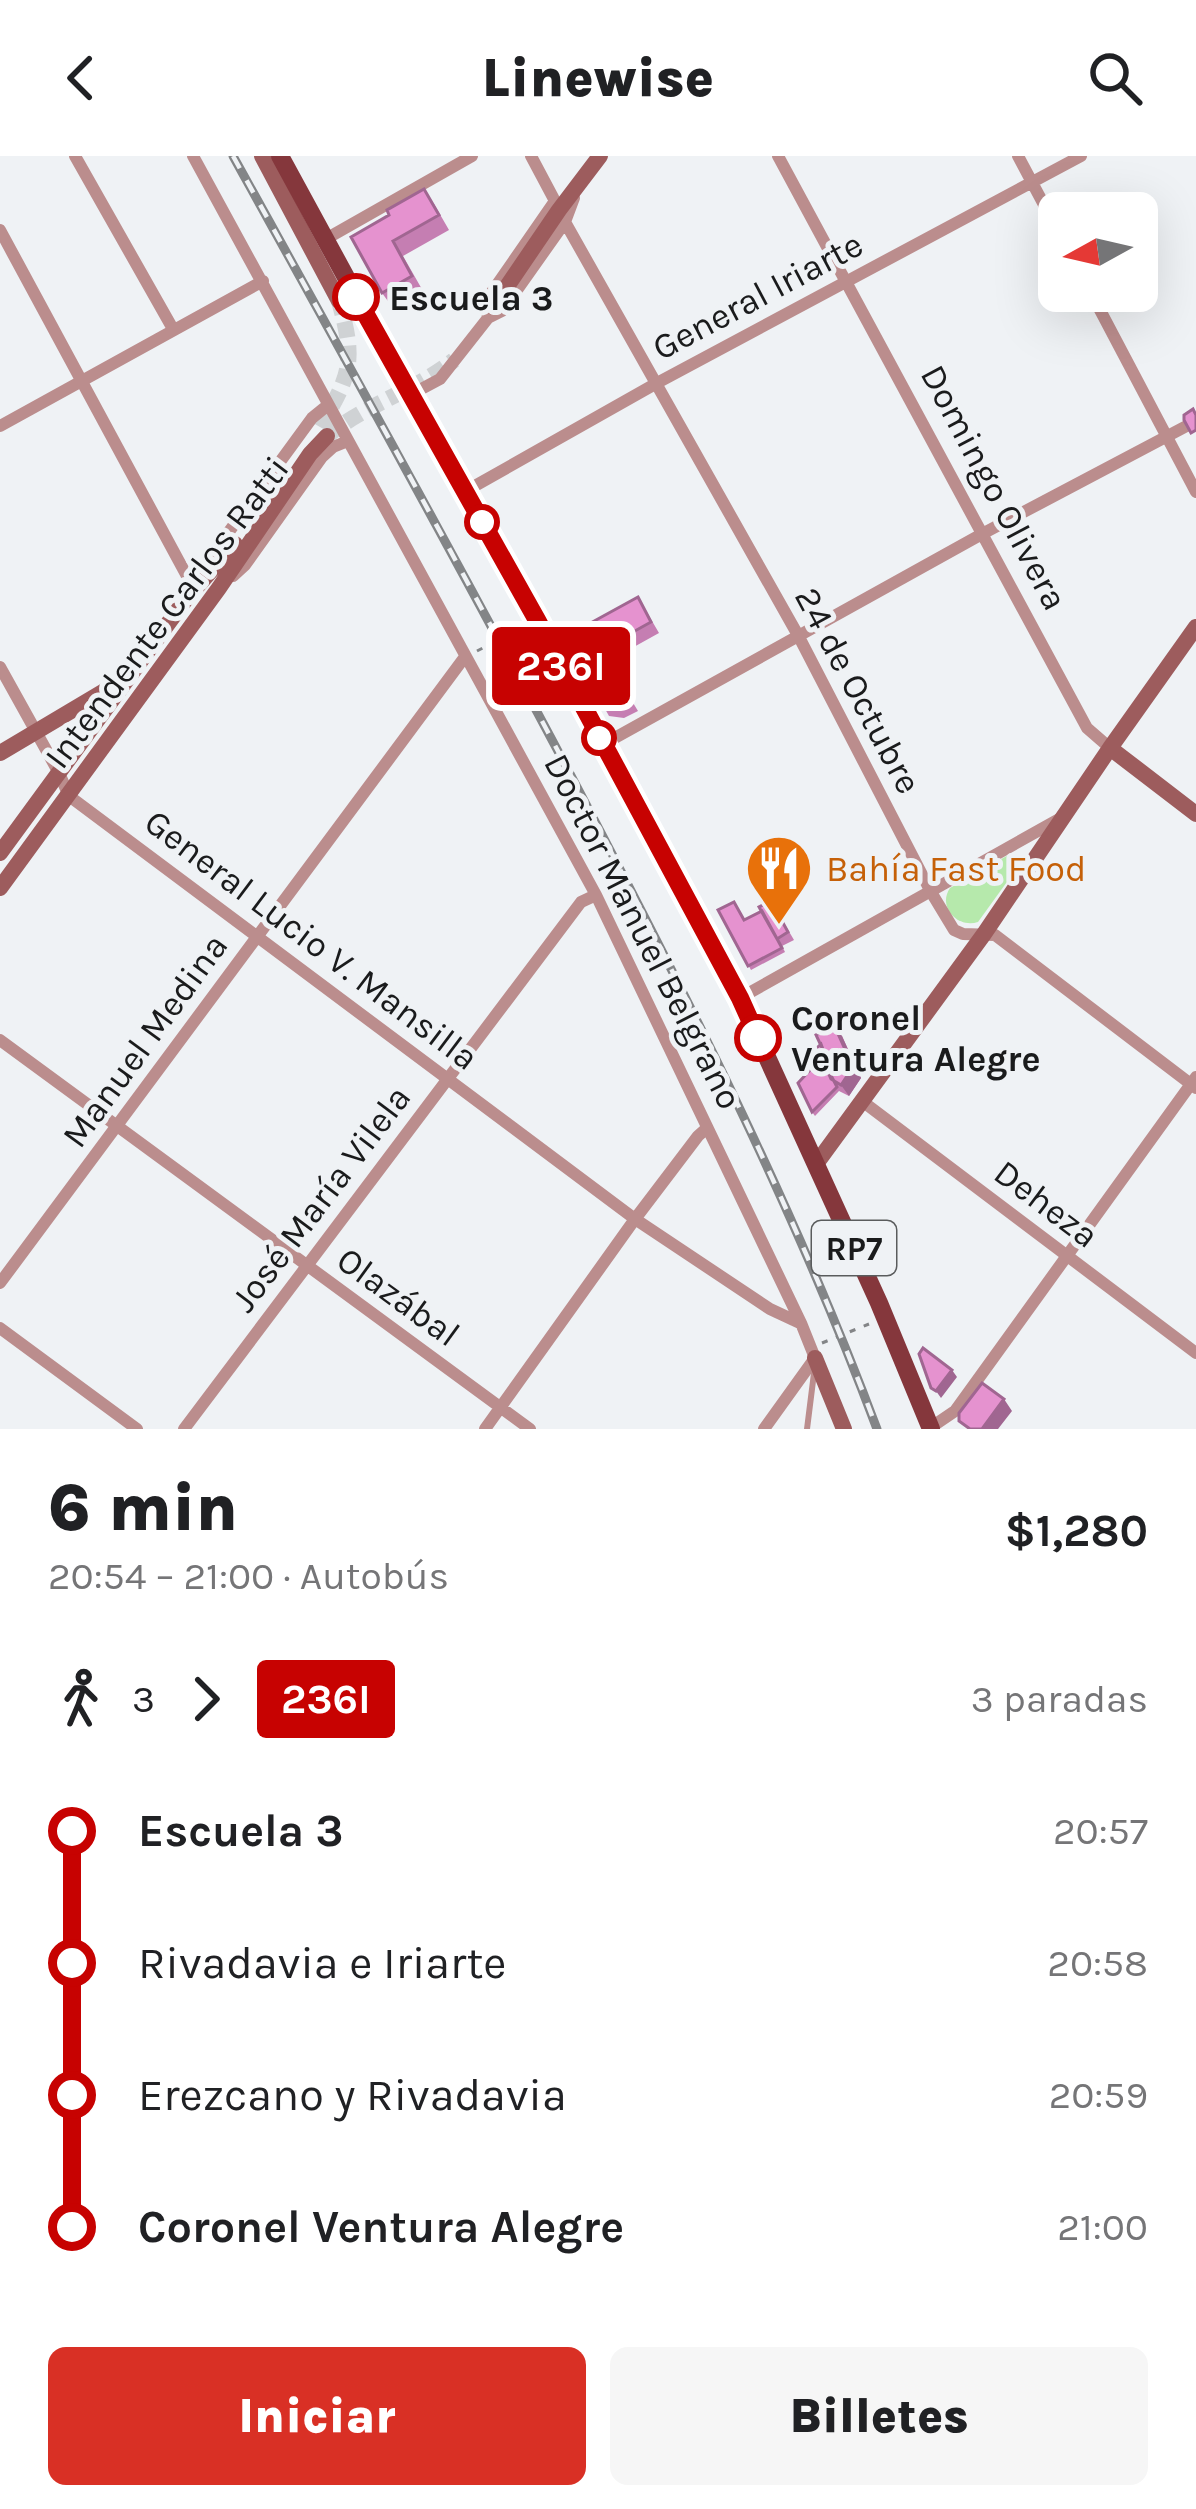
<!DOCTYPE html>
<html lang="es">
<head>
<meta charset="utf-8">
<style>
	body { margin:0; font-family:Karla,sans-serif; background:#f6f6f6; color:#202124; height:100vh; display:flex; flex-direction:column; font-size:45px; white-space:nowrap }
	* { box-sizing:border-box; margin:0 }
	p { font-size:39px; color:#757577 }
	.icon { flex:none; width:66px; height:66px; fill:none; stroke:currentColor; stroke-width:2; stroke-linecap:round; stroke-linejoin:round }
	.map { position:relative; height:1273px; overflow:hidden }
	.drawer { display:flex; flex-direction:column; background:#fff; flex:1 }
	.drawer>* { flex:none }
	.badge { padding:0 24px; border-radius:9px; font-size:42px; line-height:78px }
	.needle { width:78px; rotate:262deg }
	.fabs { position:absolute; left:1038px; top:36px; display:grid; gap:24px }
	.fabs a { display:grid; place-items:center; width:120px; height:120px; border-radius:18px; background:#fff; box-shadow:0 12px 48px #0002; font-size:60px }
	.map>.badge { position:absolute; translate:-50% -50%; box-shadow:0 0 0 6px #fff }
	.legs { display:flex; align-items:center; gap:18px; height:132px; padding:0 48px; font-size:39px }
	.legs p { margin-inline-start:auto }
	.head { display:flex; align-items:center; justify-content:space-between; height:204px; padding:0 48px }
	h1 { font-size:66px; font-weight:800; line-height:90px }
	.button { display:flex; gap:24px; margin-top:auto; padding:24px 48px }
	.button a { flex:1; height:138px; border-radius:18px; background:#d93025; color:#fff; font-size:48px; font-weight:800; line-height:138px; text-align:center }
	.button a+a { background:#f6f6f6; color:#202124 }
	ul { padding:0 48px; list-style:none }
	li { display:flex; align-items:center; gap:42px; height:132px; font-size:45px }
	li i { display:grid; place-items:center; width:18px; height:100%; margin:0 15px; background:currentColor }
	li i::after { content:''; width:30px; height:30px; margin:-15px; border:9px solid; border-radius:50%; background:#fff }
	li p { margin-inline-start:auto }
	li:first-child i { background:linear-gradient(#0000 50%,currentColor 0) }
	li:last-child i { background:linear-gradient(currentColor 50%,#0000 0) }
	header { display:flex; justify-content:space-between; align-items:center; height:156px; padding:0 48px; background:#fff; font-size:54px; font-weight:800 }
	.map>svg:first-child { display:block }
	.green { fill:#b6e9ac }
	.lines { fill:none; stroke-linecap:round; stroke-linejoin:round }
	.secondary-tunnel { stroke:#cfd2d4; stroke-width:16; stroke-dasharray:16 8; stroke-linecap:butt }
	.path { stroke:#838587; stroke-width:3; stroke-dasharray:6 9; stroke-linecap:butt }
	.lane { stroke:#bb8d8d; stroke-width:6 }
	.street { stroke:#bb8d8d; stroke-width:12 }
	.secondary { stroke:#9d5c5d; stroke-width:16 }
	.primary { stroke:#85373c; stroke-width:18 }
	.rail-casing { stroke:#838587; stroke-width:9 }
	.rail { stroke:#eff2f5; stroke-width:4.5; stroke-dasharray:14; stroke-linecap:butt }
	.wall { fill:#c57eb2 }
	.shaded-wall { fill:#a06691 }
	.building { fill:#e592cf; stroke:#a06691; stroke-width:3 }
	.line-1-casing { stroke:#fff; stroke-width:27 }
	.line-1 { stroke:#c70201; stroke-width:18 }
	.stop-1-dot { fill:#fff; stroke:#c70201; stroke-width:6 }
	.labels { text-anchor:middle; stroke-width:10; stroke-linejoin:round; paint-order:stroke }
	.shield { fill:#eff2f5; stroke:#5a5c5d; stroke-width:3 }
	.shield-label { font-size:33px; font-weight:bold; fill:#1a1b1c }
	.street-label { font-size:36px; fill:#1a1b1c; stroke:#eff2f5 }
	.stop-label { font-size:36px; font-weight:bold; fill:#1a1b1c; stroke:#eff2f5; text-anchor:start }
	.food-label { font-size:36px; fill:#c56008; stroke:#eff2f5; text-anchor:start }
</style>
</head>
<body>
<header><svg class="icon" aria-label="back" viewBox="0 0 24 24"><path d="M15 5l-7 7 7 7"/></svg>Linewise<svg class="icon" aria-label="search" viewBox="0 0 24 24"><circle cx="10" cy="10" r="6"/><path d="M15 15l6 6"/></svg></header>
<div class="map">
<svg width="1196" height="1273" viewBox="0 0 1196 1273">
	<rect width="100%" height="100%" fill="#eff2f5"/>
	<path class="green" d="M1012 697 1018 698 1021 702 1017 712 978 766C958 773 937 751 950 732Z"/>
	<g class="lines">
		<path class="secondary-tunnel" d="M320 271C351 218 356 206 339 145
			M327 280C366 248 415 235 454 204"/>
		<path class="path" d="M477 495 521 472
			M822 1187 869 1168"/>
		<path class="lane" d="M807 1273 814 1217"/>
		<path class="street" d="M75 0 173 173
			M193 0 596 739 801 1167 815 1202 764 1273
			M531 0 556 47
			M778 0 1087 572 1110 592
			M1018 0 1059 77
			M565 66 799 481 931 736 954 774 963 778 995 779 1196 932
			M0 74 188 422
			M324 84 472 0
			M1090 135 1196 336
			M488 161 485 146 555 45
			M410 239 440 223 488 162 502 155 565 66 574 42
			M0 270 263 125
			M464 336 657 227 1081 0
			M233 420 245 409 322 301 333 291 348 285
			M188 426 209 403 312 262 328 249
			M0 511 59 617 69 640 635 1063 770 1153 800 1167
			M602 589 982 378 1196 265
			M740 842 1061 662
			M0 884 530 1273
			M862 945 1196 1197
			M0 1127 464 502
			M0 1172 137 1273
			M930 1272 955 1255 1196 921
			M184 1273 581 746 596 739
			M485 1273 635 1063 698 980 707 972"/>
		<path class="secondary" d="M262 0 339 145
			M493 151 559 54 600 0
			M1110 592 1196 658
			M0 597 118 527
			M0 697 186 443 235 388
			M0 732 219 432 310 298 327 280
			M816 1008 984 778 1110 592 1196 471
			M815 1202 844 1273"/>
		<path class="primary" d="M280 0 428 272 537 464 740 842 879 1147 931 1273"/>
		<defs>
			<path id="rail" d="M233 0C349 209 465 419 577 631 687 840 794 1051 877 1273"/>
		</defs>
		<use href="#rail" class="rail-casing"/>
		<use href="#rail" class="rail"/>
	</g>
	<path class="wall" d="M434 48 449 74 403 100 423 135 393 152 382 137 389 59Z
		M638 441 659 477 605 507 619 535 624 532 638 555 624 562 609 560 565 481Z
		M771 745 794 784 782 790 781 788 785 796 751 814 718 754 744 764 762 755Z
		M842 880 861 922 849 940 839 935 815 960 812 956Z"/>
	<path class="shaded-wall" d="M834 869 842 880 861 922 849 940 841 929Z
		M952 1214 957 1221 941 1242 936 1235Z
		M1004 1243 1012 1255 998 1273H982Z"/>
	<path class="building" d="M424 33 439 59 393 85 412 120 382 137 351 81 389 59 387 54Z
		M1193 253 1196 259V274L1191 277 1184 264V259Z
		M638 441 651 466 597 496 618 536 624 532 630 544 616 551 601 548 565 481Z
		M771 745 788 776 777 783 759 751Z
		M734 746 744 764 762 755 782 792 748 810 718 754Z
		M834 869 853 911 841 929 831 923 821 900 824 896 816 879Z
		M821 888 824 896 821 900 837 931 812 956 798 927 812 912 807 901Z
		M923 1192 952 1214 936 1235 931 1232 919 1198Z
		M982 1227 1004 1243 982 1273H970L959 1265V1257Z"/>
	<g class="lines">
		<defs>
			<path id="line-1" d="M356 141 537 464 740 842 758 882"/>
		</defs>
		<use href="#line-1" class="line-1-casing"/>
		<use href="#line-1" class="line-1"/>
	</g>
	<defs>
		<symbol id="restaurant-pin" viewBox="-11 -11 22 30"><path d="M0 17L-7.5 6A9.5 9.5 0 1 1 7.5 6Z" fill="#e8710a" stroke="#eff2f5"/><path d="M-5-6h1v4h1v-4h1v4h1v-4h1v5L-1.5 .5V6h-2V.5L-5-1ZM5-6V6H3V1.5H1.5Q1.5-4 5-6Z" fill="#fff"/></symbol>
	</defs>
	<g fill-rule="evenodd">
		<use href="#restaurant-pin" x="741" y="674" width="76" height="104"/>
	</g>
	<g class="stop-1-dot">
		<circle cx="356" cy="141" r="21"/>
		<circle cx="482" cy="366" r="15"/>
		<circle cx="599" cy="582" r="15"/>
		<circle cx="758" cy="882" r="21"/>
	</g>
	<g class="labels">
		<rect class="shield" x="812" y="1065" width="84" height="54" rx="9"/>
		<g class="shield-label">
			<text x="854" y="1104">RP7</text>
		</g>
		<g class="street-label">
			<text transform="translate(757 139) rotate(-28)" y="13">General Iriarte</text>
			<text transform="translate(995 331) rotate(62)" y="13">Domingo Olivera</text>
			<text transform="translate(166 456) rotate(-53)" y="13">Intendente Carlos Ratti</text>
			<text transform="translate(859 534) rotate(62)" y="13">24 de Octubre</text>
			<text transform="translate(644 775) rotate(63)" y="13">Doctor Manuel Belgrano</text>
			<text transform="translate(312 783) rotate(37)" y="13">General Lucio V. Mansilla</text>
			<text transform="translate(144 884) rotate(-54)" y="13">Manuel Medina</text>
			<text transform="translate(320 1042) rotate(-53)" y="13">José María Vilela</text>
			<text transform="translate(1047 1047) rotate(37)" y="13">Deheza</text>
			<text transform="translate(399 1140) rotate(36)" y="13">Olazábal</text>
		</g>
		<g class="stop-label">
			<text x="389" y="154">Escuela 3</text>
			<text x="791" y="874">Coronel<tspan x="791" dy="41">Ventura Alegre</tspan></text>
		</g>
		<g class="food-label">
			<text x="826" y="725">Bahía Fast Food</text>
		</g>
	</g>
</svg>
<div class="fabs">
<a><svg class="needle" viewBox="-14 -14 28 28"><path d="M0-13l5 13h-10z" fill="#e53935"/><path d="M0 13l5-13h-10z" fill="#757577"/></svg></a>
</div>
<b class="badge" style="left:561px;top:510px;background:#c70201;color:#fff">236I</b>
</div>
<section class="drawer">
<div class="head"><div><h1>6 min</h1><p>20:54 – 21:00 · Autobús</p></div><b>$1,280</b></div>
<div class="legs"><svg class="icon" aria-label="walk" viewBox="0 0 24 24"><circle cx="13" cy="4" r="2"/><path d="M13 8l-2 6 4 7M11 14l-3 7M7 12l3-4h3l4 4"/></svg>3<svg class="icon" aria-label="forward" viewBox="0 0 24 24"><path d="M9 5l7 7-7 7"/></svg><b class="badge" style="background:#c70201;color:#fff">236I</b><p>3 paradas</p></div>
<ul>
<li><i style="color:#c70201"></i><b>Escuela 3</b><p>20:57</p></li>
<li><i style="color:#c70201"></i><span>Rivadavia e Iriarte</span><p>20:58</p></li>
<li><i style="color:#c70201"></i><span>Erezcano y Rivadavia</span><p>20:59</p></li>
<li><i style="color:#c70201"></i><b>Coronel Ventura Alegre</b><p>21:00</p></li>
</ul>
<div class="button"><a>Iniciar</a><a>Billetes</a></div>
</section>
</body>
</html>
